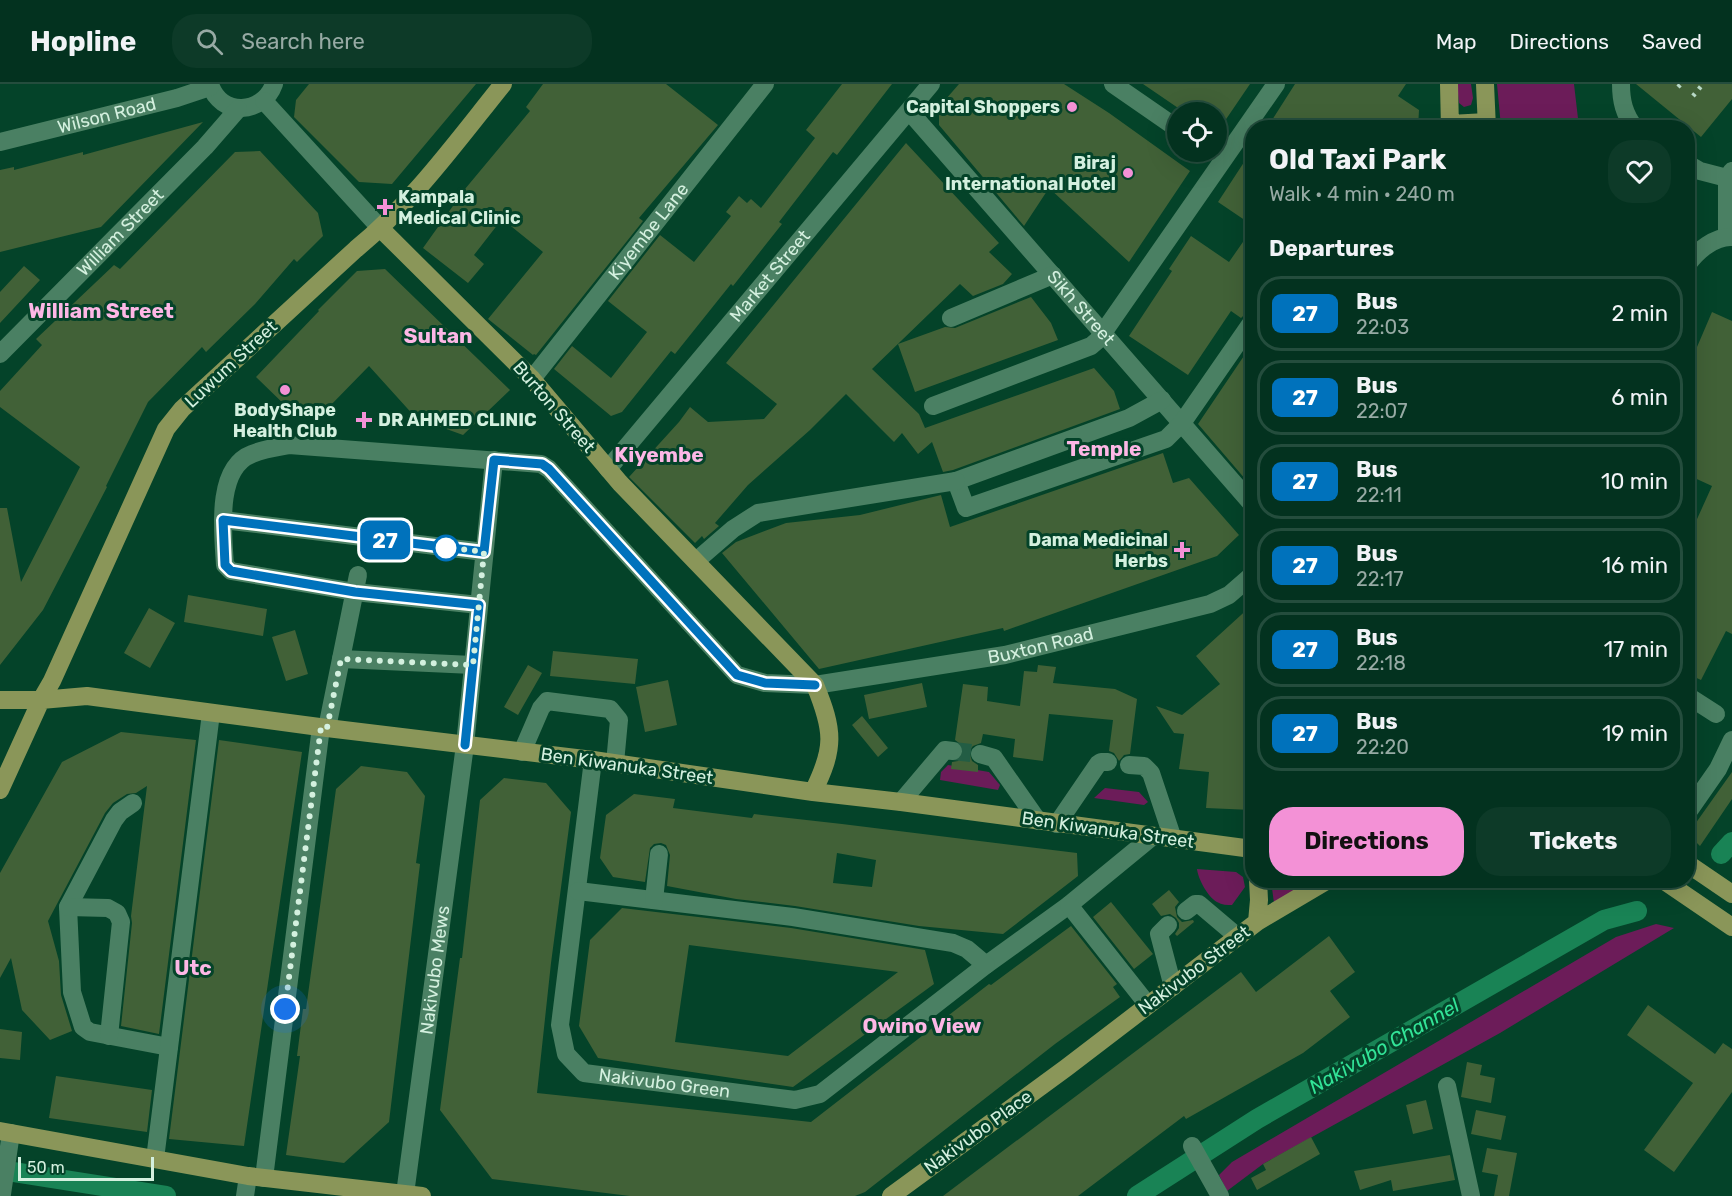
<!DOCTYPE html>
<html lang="en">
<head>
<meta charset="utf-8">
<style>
	body { margin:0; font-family:Rubik,sans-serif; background:#0d3a28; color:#f1f3f6; height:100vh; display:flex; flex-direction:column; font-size:22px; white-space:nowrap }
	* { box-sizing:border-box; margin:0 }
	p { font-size:20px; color:#97aaa4 }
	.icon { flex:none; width:33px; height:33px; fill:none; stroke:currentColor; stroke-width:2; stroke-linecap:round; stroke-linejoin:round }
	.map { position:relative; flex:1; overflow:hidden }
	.drawer { position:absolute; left:1245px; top:36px; width:450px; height:768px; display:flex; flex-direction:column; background:#03321f; border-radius:24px; box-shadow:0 6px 24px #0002,0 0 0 2px #244d3d }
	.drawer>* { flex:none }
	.badge { padding:0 12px; border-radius:9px; font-size:21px; line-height:39px }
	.buttons { position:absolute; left:1167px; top:18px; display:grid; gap:12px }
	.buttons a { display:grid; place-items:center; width:60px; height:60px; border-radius:50%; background:#03321f; box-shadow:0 6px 24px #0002,0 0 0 2px #244d3d; font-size:30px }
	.scale { position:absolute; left:18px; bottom:15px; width:136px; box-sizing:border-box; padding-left:6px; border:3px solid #d4f0df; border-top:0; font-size:16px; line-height:21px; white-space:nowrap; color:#d4f0df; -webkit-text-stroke:4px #044329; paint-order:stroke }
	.you { position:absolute; width:30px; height:30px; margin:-15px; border:4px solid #fff; border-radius:50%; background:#1a73e8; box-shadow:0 0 0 9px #1a73e833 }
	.map>.badge { position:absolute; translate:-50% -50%; box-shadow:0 0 0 3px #fff }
	h2 { padding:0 24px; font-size:22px; line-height:54px }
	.round { display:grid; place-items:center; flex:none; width:63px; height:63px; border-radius:24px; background:#0d3a28 }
	.overview { display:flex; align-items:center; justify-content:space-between; height:102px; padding:0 24px }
	h1 { font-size:28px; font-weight:700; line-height:45px }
	.button { display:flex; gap:12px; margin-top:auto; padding:12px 24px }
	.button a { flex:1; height:69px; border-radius:24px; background:#f391d6; color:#111; font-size:24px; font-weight:700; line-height:69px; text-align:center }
	.button a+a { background:#0d3a28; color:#f1f3f6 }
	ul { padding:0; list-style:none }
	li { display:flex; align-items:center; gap:18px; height:75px; margin:0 12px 9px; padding:0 12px; border:3px solid #244d3d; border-radius:24px }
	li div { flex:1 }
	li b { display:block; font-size:22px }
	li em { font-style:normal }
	li .badge { min-width:66px; font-weight:700; text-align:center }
	header { display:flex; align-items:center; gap:36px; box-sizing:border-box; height:84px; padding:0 30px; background:#03321f; border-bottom:2px solid #244d3d }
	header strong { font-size:28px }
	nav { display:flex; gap:33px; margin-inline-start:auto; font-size:21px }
	.search { width:420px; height:54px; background:#0d3a28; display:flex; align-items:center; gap:15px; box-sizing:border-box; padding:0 21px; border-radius:24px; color:#97aaa4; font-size:22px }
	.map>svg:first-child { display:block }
	.green { fill:#6c1c59 }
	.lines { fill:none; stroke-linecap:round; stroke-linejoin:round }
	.canal { stroke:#198355; stroke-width:20 }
	.building { fill:#416137; fill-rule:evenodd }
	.minor-tunnel { stroke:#235d44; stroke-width:18; stroke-dasharray:18 9; stroke-linecap:butt }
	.minor { stroke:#4a8063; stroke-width:18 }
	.major { stroke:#8a9659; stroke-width:18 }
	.rail { stroke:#b8d9c7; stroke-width:4.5; stroke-dasharray:3 6; stroke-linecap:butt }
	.line-casing { stroke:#fff; stroke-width:14 }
	.line { stroke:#0072bc; stroke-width:9 }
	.walk { stroke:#d4f0df; stroke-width:6; stroke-dasharray:0 10.8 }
	.poi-dot { fill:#f391d6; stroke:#044329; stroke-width:2 }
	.stop-dot { fill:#fff; stroke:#0072bc; stroke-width:3 }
	.labels { text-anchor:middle; stroke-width:6; stroke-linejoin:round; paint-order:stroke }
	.poi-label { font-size:18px; font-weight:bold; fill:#d4f0df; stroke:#044329; text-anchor:end }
	.street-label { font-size:18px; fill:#d4f0df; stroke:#044329 }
	.water-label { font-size:20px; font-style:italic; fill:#32e397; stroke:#044329 }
	.quarter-label { font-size:21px; font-weight:bold; fill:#fdb7e6; stroke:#044329 }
</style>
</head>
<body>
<header>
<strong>Hopline</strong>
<div class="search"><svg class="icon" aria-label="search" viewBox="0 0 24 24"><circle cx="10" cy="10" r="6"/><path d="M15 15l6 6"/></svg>Search here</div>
<nav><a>Map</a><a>Directions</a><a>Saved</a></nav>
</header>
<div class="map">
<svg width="1732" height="1112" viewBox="0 0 1732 1112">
	<rect width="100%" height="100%" fill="#044329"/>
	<path class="green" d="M1457 0H1471L1473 14 1471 21 1464 23 1459 19Z
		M1497 0H1574L1579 43H1501Z
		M948 681 989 688 1000 701 998 706 940 696 941 688Z
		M1105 704 1139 708 1148 718 1144 721 1094 714Z
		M1197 785 1236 788 1243 793 1245 803 1232 821C1227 821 1222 821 1217 818 1208 813 1198 795 1197 785Z
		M1271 797H1309L1274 819Z
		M1656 840 1674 844 1500 949 1263 1080 1227 1107 1219 1091 1232 1078 1616 853Z"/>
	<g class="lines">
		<path class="canal" d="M1721 770 1732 758
			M0 1086 166 1112
			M1137 1112 1257 1035 1604 836 1637 827"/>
	</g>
	<path class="building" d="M309 0H476L392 100 359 98 294 33 296 16Z
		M543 0H666L718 41 639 134 643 137 536 271 534 270 533 271 488 235 543 168 502 135 474 171 484 180 468 199 423 164 465 105 530 27 526 23Z
		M842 0H892L837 71 833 68 779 138 782 140 733 202 731 200 675 270 671 267 622 328 611 332 554 285 572 262 611 294 647 248 608 217 660 151 694 178 731 132 726 128 739 112 747 119 751 115 761 124 815 54 806 46Z
		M959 0H1064L1109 29 1190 87 1129 178 1049 104 1024 142 939 41V23Z
		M1143 0H1250L1216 50V28H1184Z
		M1295 0H1406L1398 12 1419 26 1418 44H1267Z
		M1636 0H1732V15L1701 53Z
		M203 38 101 143 0 168V86L14 83V86L83 68V71Z
		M906 59 999 159 989 168 1012 190 1003 200 973 212 960 200 872 285 919 330 925 344 1094 284 1114 307 1120 325 953 386 943 388 932 358 918 370 902 349 894 358 846 310 810 346 748 401 715 439 719 442 704 455 702 452 695 459 629 393 679 338 690 323 708 338 764 335 777 320 726 279Z
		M1252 66V141L1218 118Z
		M260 67 318 129 323 152 297 178 294 175 255 220 206 268 202 263 148 318 106 402 107 403 43 526 0 581V424H7L21 498 80 383 0 323V307L42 261 36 255 114 181 120 185 235 68Z
		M1252 145V227L1247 228 1241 234 1231 227 1188 291 1129 252 1172 187 1169 185 1191 152 1229 178Z
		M24 182 40 196 0 239V208Z
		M385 185 510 306 463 351 416 334 369 282 327 325 290 326 256 293 319 227 318 226 357 187Z
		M1031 213 1051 239 1058 256 915 308 898 260 945 243 955 244Z
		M1712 228 1732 237V550L1726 547 1701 596 1688 590V455L1712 402 1688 391V284Z
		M1252 260V403L1198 340Z
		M1163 369 1173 399 1189 394 1239 451 1217 472 1004 547 1003 544 819 585 722 469 736 458 786 439 860 431 941 411 950 443Z
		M188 511 267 525 263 552 184 538Z
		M1252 521V726L1206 724 1209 688 1179 685 1184 650 1174 649 1156 622 1182 631 1220 600 1196 572Z
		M149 524 175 539 150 584 124 569Z
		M295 546 308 590 286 597 272 553Z
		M553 567 638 575 635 600 550 592Z
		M528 581 542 589 518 631 504 623Z
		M1038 581 1056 583 1053 599 1115 605 1137 615 1130 670 1124 671 1119 677 1114 669 1109 667 1113 636 1049 630 1043 677 1013 673 1015 655 983 650 981 659 973 662 969 667 972 677 978 681V688L951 685 952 678 958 677 964 669 963 662 955 656 963 600 988 603 987 617 1020 622 1024 587 1037 588Z
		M668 596 677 641 645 648 636 603Z
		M922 599 927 623 869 635 864 611Z
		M862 632 888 664 878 673 852 641Z
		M121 648 196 656 159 950 121 942 132 839 131 832 147 702 136 709 127 710 113 719 105 729 48 837 59 877 61 911 72 947 50 956 22 926 11 874 0 894V789L62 678Z
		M219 656 302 668 244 1062 169 1055Z
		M361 682 407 688 425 712 416 779 420 780 389 1038 344 1079 286 1071 300 972H297L303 925H306L336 705Z
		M1732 688V715L1700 762 1688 750Z
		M504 694 546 699 571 728 551 879 537 1009 811 1038 989 900 991 901 1071 842 1117 900 1113 903 1120 913 1055 960 865 1108 855 1112H630L492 1095 440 1026 460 874H462L480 716Z
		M634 710 675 715 673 724 752 734 754 730 842 740 1077 769 1078 792 1003 850 919 842 795 822 736 815 667 802 670 771 666 761 661 759 654 760 650 764 645 798 613 793 600 774 606 731ZM837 769 876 776 872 803 833 799Z
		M1169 806 1179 818 1175 823 1177 833 1182 838 1193 836 1194 838 1177 852 1175 850 1179 844V839L1176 834 1170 830 1161 832 1152 820Z
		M1111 818 1153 870 1134 885 1093 833Z
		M622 824 791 844 925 866 934 900 793 1003 598 974 579 942 590 856ZM689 861 898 888 788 972 675 958Z
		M1329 852 1355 888 1330 907 1350 933 1303 969 1186 1035 1184 1032 1078 1112H943L1241 888 1256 908Z
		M1648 921 1715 970 1723 959 1732 965V1008L1674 1088 1644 1066 1693 999 1627 951Z
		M0 945 22 948 20 976 0 974Z
		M1467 978 1482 981 1480 991 1495 994 1491 1019 1461 1013Z
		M56 992 152 1006 147 1048 49 1034Z
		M1426 1016 1433 1045 1413 1050 1406 1021Z
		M1476 1026 1506 1032 1501 1056 1471 1050Z
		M1311 1053 1320 1070 1257 1106 1251 1094 1266 1086 1263 1080Z
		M1487 1064 1517 1069 1509 1112H1494L1498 1091 1482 1088Z
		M1450 1071 1455 1096 1393 1107 1391 1096 1360 1106 1354 1087Z"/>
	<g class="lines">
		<path class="minor-tunnel" d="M953 667 980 670"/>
		<g class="minor">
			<path d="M210 0C220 33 263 31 274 0"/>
			<path d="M1113 0 1178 45"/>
			<path d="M1621 0C1621 17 1624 30 1635 44"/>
			<path d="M264 17 381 145"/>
			<path id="s1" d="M910 28 1252 420"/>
			<path id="s2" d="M0 58 177 14 210 3"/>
			<path d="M1688 80 1700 87 1727 94"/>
			<path d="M1727 153V94L1732 87"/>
			<path d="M1688 180C1697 167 1715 152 1732 153"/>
			<path d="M951 234 1053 191"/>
			<path id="s3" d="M0 270 205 63 238 25"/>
			<path id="s4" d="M532 295 765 0"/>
			<path d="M1162 316 1129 334 956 397 966 424 1166 355 1182 339 1252 238"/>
			<path d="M933 322 1091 262 1098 256 1276 0"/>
			<path id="s5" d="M608 385 931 0"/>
			<path d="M223 436 484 468"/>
			<path d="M696 477 733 445 758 429 956 397"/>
			<path id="s6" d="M479 521 355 508 231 487 225 481C223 449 215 384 252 370 263 365 277 363 289 361L541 380 549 385 737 591 765 599 815 601 1005 571 1210 520 1229 511 1252 491"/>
			<path d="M341 575 473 581"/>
			<path d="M1688 612 1716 630"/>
			<path d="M327 644 358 491"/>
			<path d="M522 668 541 624 547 617 610 625 619 636 615 679"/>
			<path d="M980 670 994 674 1038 737"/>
			<path id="s7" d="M593 676 560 941 566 970 584 989 795 1016 820 1010 986 881 1069 821 1153 752"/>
			<path d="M1129 681 1144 682 1151 689 1173 755"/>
			<path d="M901 718 945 666 953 667"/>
			<path d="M133 719 120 728 114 736 68 823 72 908 83 943 90 948 169 963"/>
			<path d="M1688 728 1718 685 1732 656"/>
			<path d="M1057 740 1098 680 1101 678H1108"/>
			<path d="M578 807 793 833 953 859 967 865 986 881"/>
			<path d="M654 816 659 770"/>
			<path d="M1069 821 1148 921"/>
			<path d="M68 823 108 824 117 829 121 838 109 952"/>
			<path d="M1186 827 1195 820H1199L1238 853"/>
			<path d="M1168 841 1159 850 1173 903"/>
			<path d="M1447 1002 1471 1112"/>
			<path d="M1192 1062 1220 1112"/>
			<path d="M155 1075 211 629"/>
			<path d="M264 1094 321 643"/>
			<path d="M2 1110 11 1049"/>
			<path id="s8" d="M405 1110 465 661 494 376"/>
			<path d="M245 1112 248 1092"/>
		</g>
		<path class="major" d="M1449 0 1450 44
			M1485 0 1487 44
			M1450 40 1487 38
			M381 145 532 295 620 399 815 601C834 647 835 664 813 708
			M0 616H41L87 612 327 644 593 676 813 708 901 718 1252 765
			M0 706 41 616 52 597 166 345 182 325 356 165C413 118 457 57 503 0
			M1688 780 1732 810
			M1663 796 1732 843
			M1257 838 1259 816 1258 796
			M0 1047 248 1092 422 1112
			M891 1112 1066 984 1257 838 1328 796"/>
		<path class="rail" d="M1678 3 1681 0
			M1693 12 1703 0"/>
	</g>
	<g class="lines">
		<defs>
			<path id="line" d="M465 661 479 521 355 508 231 487 225 481 223 436 484 468 494 376 542 380 549 385 737 591 765 599 815 601"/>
		</defs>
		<use href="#line" class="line-casing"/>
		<use href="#line" class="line"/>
		<path class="walk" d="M285 925 321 643 327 644 341 575 473 581 484 468 436 462 446 464"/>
	</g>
	<g class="poi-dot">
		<circle cx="1072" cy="23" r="6"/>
		<circle cx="1128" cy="89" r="6"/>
		<path d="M382 114h6v6h6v6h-6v6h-6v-6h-6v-6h6z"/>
		<circle cx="285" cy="306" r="6"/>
		<path d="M361 327h6v6h6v6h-6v6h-6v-6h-6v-6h6z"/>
		<path d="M1179 457h6v6h6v6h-6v6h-6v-6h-6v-6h6z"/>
	</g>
	<circle class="stop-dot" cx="446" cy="464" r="12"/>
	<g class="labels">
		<g class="poi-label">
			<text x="1060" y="29">Capital Shoppers</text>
			<text x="1116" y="85">Biraj<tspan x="1116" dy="21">International Hotel</tspan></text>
			<text x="398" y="119" text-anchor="start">Kampala<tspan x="398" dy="21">Medical Clinic</tspan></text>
			<text x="285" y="332" text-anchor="middle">BodyShape<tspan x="285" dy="21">Health Club</tspan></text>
			<text x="378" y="342" text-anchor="start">DR AHMED CLINIC</text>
			<text x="1168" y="462">Dama Medicinal<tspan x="1168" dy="21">Herbs</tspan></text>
		</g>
		<g class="street-label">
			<text dy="6" stroke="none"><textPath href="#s2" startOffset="110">Wilson Road</textPath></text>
			<text dy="6" stroke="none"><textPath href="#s4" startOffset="188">Kiyembe Lane</textPath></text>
			<text dy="6" stroke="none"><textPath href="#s3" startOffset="171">William Street</textPath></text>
			<text dy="6" stroke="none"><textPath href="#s5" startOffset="252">Market Street</textPath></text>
			<text dy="6" stroke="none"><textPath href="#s1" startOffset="260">Sikh Street</textPath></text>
			<text transform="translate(231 280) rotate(-43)" y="6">Luwum Street</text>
			<text transform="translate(554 323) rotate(49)" y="6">Burton Street</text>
			<text dy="6" stroke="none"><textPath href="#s6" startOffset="1268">Buxton Road</textPath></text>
			<text transform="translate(627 682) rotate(8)" y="6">Ben Kiwanuka Street</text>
			<text transform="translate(1108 746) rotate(8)" y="6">Ben Kiwanuka Street</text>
			<text dy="6" stroke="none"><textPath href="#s8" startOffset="226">Nakivubo Mews</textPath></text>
			<text transform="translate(1194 886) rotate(-37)" y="6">Nakivubo Street</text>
			<text dy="6" stroke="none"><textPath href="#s7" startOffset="404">Nakivubo Green</textPath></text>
			<text transform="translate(978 1048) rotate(-36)" y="6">Nakivubo Place</text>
		</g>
		<g class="water-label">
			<text transform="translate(1384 962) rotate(-30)" y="7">Nakivubo Channel</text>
		</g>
		<g class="quarter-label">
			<text x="101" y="234">William Street</text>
			<text x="438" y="259">Sultan</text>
			<text x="1104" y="372">Temple</text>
			<text x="659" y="378">Kiyembe</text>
			<text x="193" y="891">Utc</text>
			<text x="922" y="949">Owino View</text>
		</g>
	</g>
</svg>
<div class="buttons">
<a><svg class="icon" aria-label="locate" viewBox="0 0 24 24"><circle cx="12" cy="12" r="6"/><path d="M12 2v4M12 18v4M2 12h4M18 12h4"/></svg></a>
</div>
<div class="scale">50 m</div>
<div class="you" style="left:285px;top:925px"></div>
<b class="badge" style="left:385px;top:456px;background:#0072bc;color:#fff">27</b>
<section class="drawer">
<div class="overview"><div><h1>Old Taxi Park</h1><p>Walk · 4 min · 240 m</p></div><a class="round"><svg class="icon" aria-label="heart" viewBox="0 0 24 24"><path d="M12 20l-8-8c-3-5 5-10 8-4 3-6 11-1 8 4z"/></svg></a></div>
<h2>Departures</h2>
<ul>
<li><span class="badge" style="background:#0072bc;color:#fff">27</span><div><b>Bus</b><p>22:03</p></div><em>2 min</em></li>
<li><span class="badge" style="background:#0072bc;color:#fff">27</span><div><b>Bus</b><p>22:07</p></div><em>6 min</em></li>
<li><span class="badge" style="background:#0072bc;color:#fff">27</span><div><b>Bus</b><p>22:11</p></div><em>10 min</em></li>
<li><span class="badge" style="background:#0072bc;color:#fff">27</span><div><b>Bus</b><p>22:17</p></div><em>16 min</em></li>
<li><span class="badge" style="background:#0072bc;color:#fff">27</span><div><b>Bus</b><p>22:18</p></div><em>17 min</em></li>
<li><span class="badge" style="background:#0072bc;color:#fff">27</span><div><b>Bus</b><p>22:20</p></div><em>19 min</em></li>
</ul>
<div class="button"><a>Directions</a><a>Tickets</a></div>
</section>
</div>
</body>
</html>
